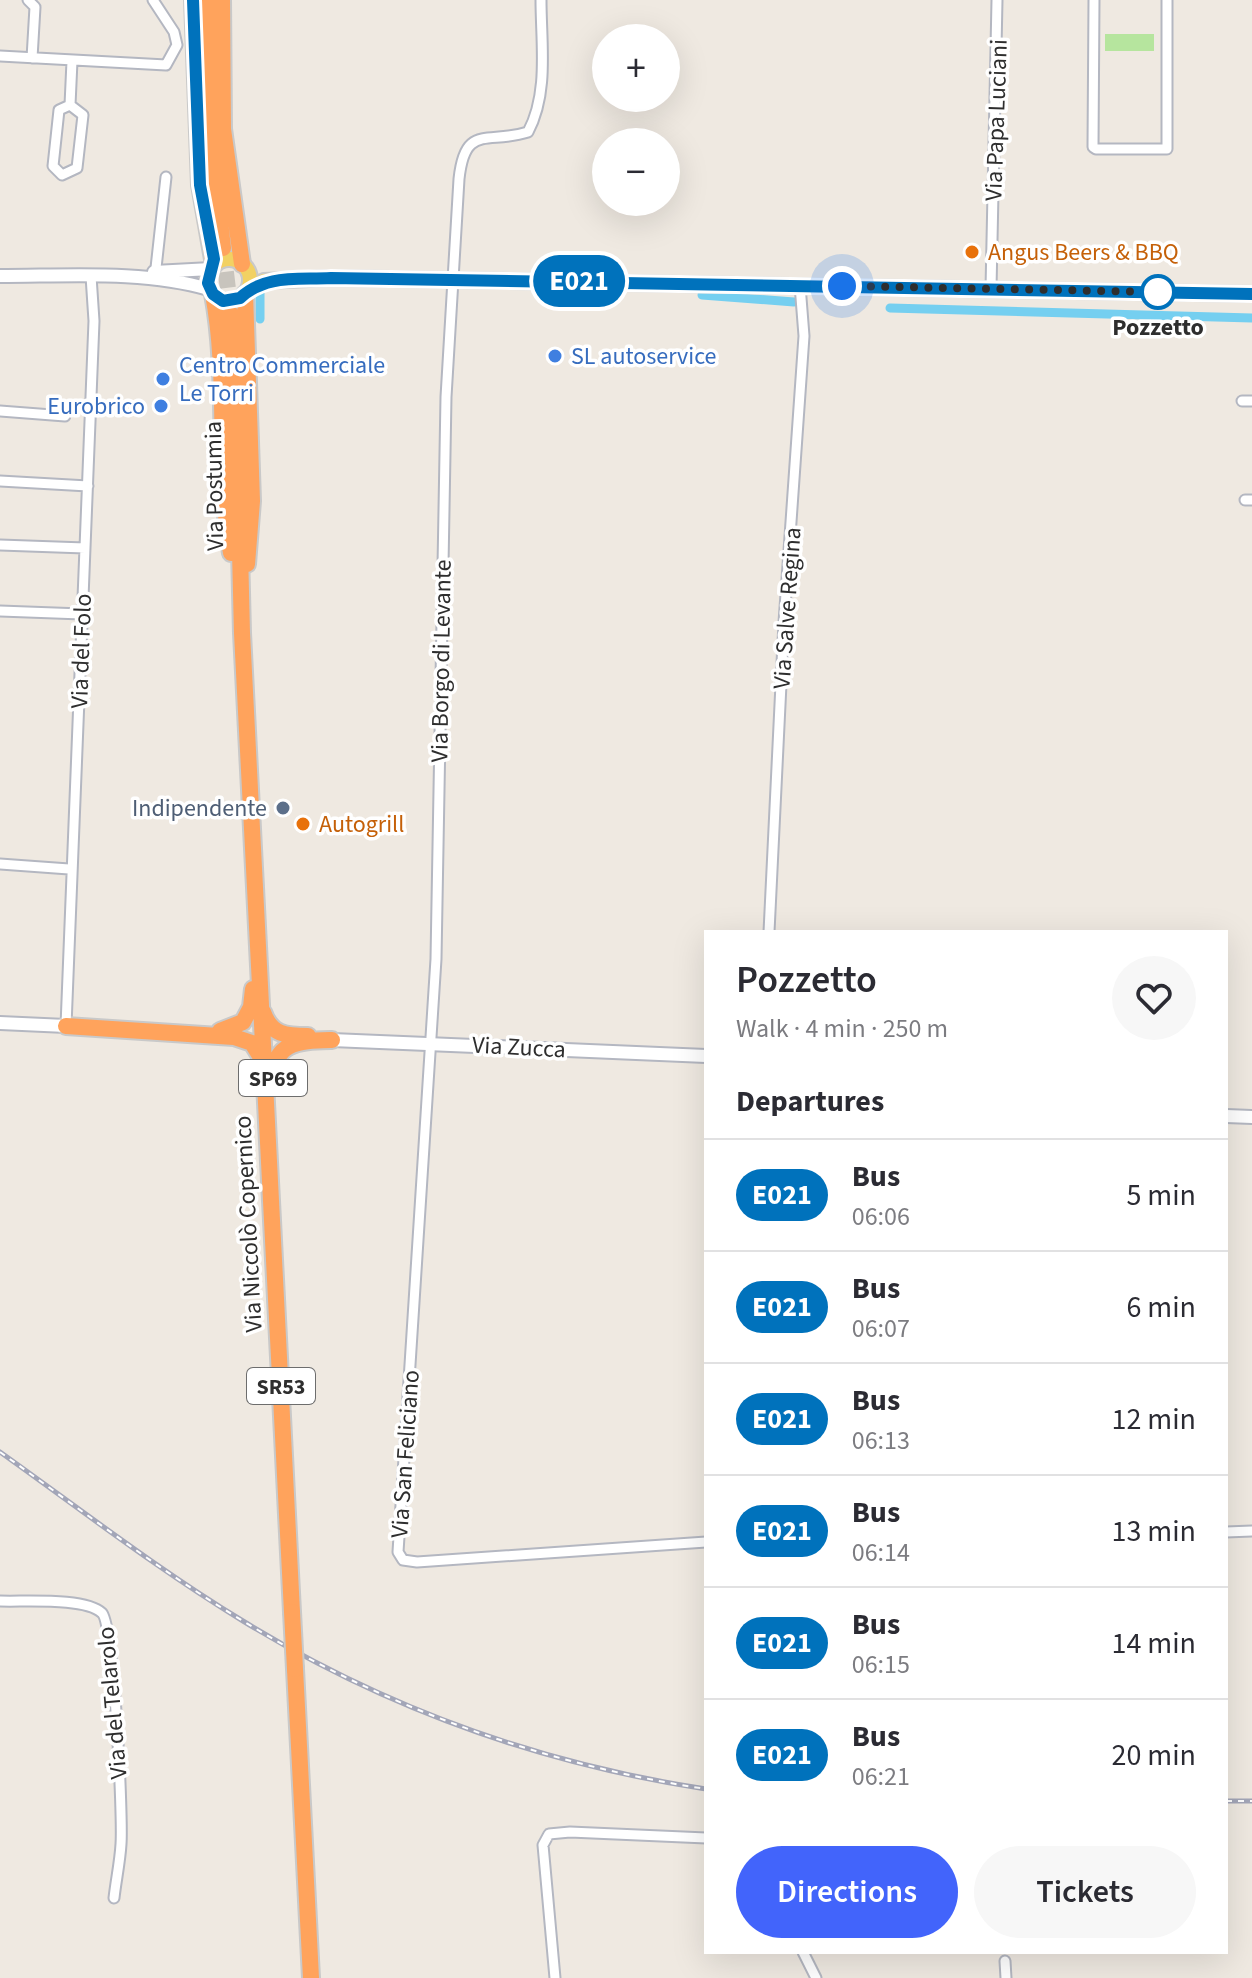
<!DOCTYPE html>
<html lang="en">
<head>
<meta charset="utf-8">
<style>
	body { margin:0; font-family:"Source Sans 3",sans-serif; background:#f7f7f7; color:#2b2b33; height:100vh; display:flex; flex-direction:column; font-size:30px; white-space:nowrap }
	* { box-sizing:border-box; margin:0 }
	p { font-size:26px; color:#7c7c81 }
	.icon { flex:none; width:44px; height:44px; fill:none; stroke:currentColor; stroke-width:2; stroke-linecap:round; stroke-linejoin:round }
	.map { position:relative; flex:1; overflow:hidden }
	.side { position:absolute; left:704px; top:930px; width:524px; height:1024px; display:flex; flex-direction:column; background:#fff; border-radius:0px; box-shadow:0 8px 32px #0002 }
	.side>* { flex:none }
	.badge { padding:0 16px; border-radius:26px; font-size:28px; line-height:52px }
	.controls { position:absolute; left:592px; top:24px; display:grid; gap:16px }
	.controls a { display:grid; place-items:center; width:88px; height:88px; border-radius:50%; background:#fff; box-shadow:0 8px 32px #0002; font-size:40px }
	.you { position:absolute; width:40px; height:40px; margin:-20px; border:6px solid #fff; border-radius:50%; background:#1a73e8; box-shadow:0 0 0 12px #1a73e833 }
	.map>.badge { position:absolute; translate:-50% -50%; box-shadow:0 0 0 4px #fff }
	h2 { padding:0 32px; font-size:30px; line-height:72px }
	.round { display:grid; place-items:center; flex:none; width:84px; height:84px; border-radius:42px; background:#f7f7f7 }
	.summary { display:flex; align-items:center; justify-content:space-between; height:136px; padding:0 32px }
	h1 { font-size:38px; font-weight:600; line-height:60px }
	.button { display:flex; gap:16px; margin-top:auto; padding:16px 32px }
	.button a { flex:1; height:92px; border-radius:48px; background:#4264fb; color:#fff; font-size:32px; font-weight:600; line-height:92px; text-align:center }
	.button a+a { background:#f7f7f7; color:#2b2b33 }
	ul { padding:0; list-style:none }
	li { display:flex; align-items:center; gap:24px; height:112px; padding:0 32px; border-top:2px solid #e1e1e2 }
	li div { flex:1 }
	li b { display:block; font-size:30px }
	li em { font-style:normal }
	li .badge { min-width:88px; font-weight:700; text-align:center }
	.map>svg:first-child { display:block }
	.green { fill:#b6e59e }
	.lines { fill:none; stroke-linecap:round; stroke-linejoin:round }
	.canal { stroke:#75cff0; stroke-width:9 }
	.highway-tunnel { stroke:#c8c4bd; stroke-width:16; stroke-dasharray:16 8; stroke-linecap:butt }
	.street-casing { stroke:#b4b7c1; stroke-width:13 }
	.secondary-casing { stroke:#b4b7c1; stroke-width:16 }
	.primary-casing { stroke:#c9c9c9; stroke-width:18 }
	.highway-casing { stroke:#c9c9c9; stroke-width:20 }
	.street { stroke:#fff; stroke-width:9 }
	.secondary { stroke:#fff; stroke-width:12 }
	.primary { stroke:#f2d163; stroke-width:14 }
	.highway { stroke:#ffa35c; stroke-width:16 }
	.rail-casing { stroke:#a3a6b8; stroke-width:5 }
	.rail { stroke:#fff; stroke-width:2; stroke-dasharray:6; stroke-linecap:butt }
	.highway-bridge-casing { stroke:#c9c9c9; stroke-width:20; stroke-linecap:butt }
	.highway-bridge { stroke:#ffa35c; stroke-width:16 }
	.line-casing { stroke:#fff; stroke-width:18 }
	.line { stroke:#0072bc; stroke-width:12 }
	.walk { stroke:#2e2e2e; stroke-width:8; stroke-dasharray:0 14.4 }
	.food-dot { fill:#e8710a; stroke:#fff; stroke-width:3 }
	.stop-dot { fill:#fff; stroke:#0072bc; stroke-width:4 }
	.shop-dot { fill:#3f7fe0; stroke:#fff; stroke-width:3 }
	.service-dot { fill:#5c6f8a; stroke:#fff; stroke-width:3 }
	.labels { text-anchor:middle; stroke-width:7; stroke-linejoin:round; paint-order:stroke }
	.shield { fill:#fff; stroke:#6d6d6d; stroke-width:2 }
	.shield-label { font-size:22px; font-weight:bold; fill:#2e2e2e }
	.street-label { font-size:24px; fill:#2e2e2e; stroke:#fff }
	.food-label { font-size:24px; fill:#c56008; stroke:#fff; text-anchor:start }
	.stop-label { font-size:24px; font-weight:bold; fill:#2e2e2e; stroke:#fff }
	.shop-label { font-size:24px; fill:#366cbe; stroke:#fff; text-anchor:start }
	.service-label { font-size:24px; fill:#4e5e75; stroke:#fff; text-anchor:end }
</style>
</head>
<body>
<div class="map">
<svg width="1252" height="1978" viewBox="0 0 1252 1978">
	<rect width="100%" height="100%" fill="#efe9e1"/>
	<path class="green" d="M1105 34H1154V51H1105Z"/>
	<g class="lines">
		<path class="canal" d="M260 291V319
			M702 295 794 302
			M890 308 1252 318"/>
		<path class="highway-tunnel" d="M223 248 231 314"/>
		<defs>
			<path id="street" d="M28 0 35 7 32 58
				M541 0C541 43 549 93 528 132 487 145 465 123 459 179L446 397 436 959 398 1552 403 1560 417 1562 706 1542
				M1094 0 1093 147 1096 149H1167V0
				M0 56 166 65 177 45 174 32 153 0
				M70 105 83 115 77 168 62 175 53 166 59 110Z
				M70 105 72 61
				M155 277 166 177
				M991 289 997 0
				M1242 401H1252
				M0 411 65 416
				M0 481 88 486
				M1245 500H1252
				M0 545 85 548
				M0 611 82 614
				M0 864 69 869
				M769 932 784 622 804 336 800 285
				M66 1026 94 321 91 276
				M1226 1532 1252 1531
				M0 1601C24 1602 85 1597 102 1613 114 1624 123 1817 121 1844 120 1862 116 1880 114 1898
				M803 1952 816 1978
				M1005 1961 1006 1978
				M555 1978 543 1845 549 1834 570 1832 706 1838"/>
			<path id="secondary" d="M154 272 211 269
				M0 276C68 276 144 270 209 289
				M0 1023 66 1026
				M332 1040 706 1056
				M1226 1116 1252 1117"/>
			<path id="primary" d="M208 280a21 21 0 1 1 42 0a21 21 0 1 1-42 0Z
				M248 289 264 281 331 278 1252 294"/>
			<path id="highway" d="M193 0 200 185 214 265
				M208 0 210 133 223 248
				M222 0 223 129 242 264
				M213 294C229 379 216 467 231 553
				M245 294 252 501 247 564
				M231 314 236 387 242 633 292 1612
				M263 1012C271 1035 286 1036 308 1036
				M66 1026 234 1037 252 1043 262 1059
				M220 1031 243 1022 251 1007 253 989
				M273 1082C272 1041 299 1041 332 1040
				M295 1669 311 1978"/>
		</defs>
		<use href="#street" class="street-casing"/>
		<use href="#secondary" class="secondary-casing"/>
		<use href="#primary" class="primary-casing"/>
		<use href="#highway" class="highway-casing"/>
		<use href="#street" class="street"/>
		<use href="#secondary" class="secondary"/>
		<use href="#primary" class="primary"/>
		<use href="#highway" class="highway"/>
		<defs>
			<path id="rail" d="M0 1452C80 1509 159 1570 243 1621 385 1708 542 1764 706 1789
				M1226 1801H1252"/>
		</defs>
		<use href="#rail" class="rail-casing"/>
		<use href="#rail" class="rail"/>
		<defs>
			<path id="highway-bridge" d="M292 1612 295 1669"/>
		</defs>
		<use href="#highway-bridge" class="highway-bridge-casing"/>
		<use href="#highway-bridge" class="highway-bridge"/>
	</g>
	<g class="lines">
		<defs>
			<path id="line" d="M193 0 200 185 214 259 208 283 213 294 223 301 240 298C266 274 297 280 331 278L1252 294"/>
		</defs>
		<use href="#line" class="line-casing"/>
		<use href="#line" class="line"/>
		<path class="walk" d="M842 286 1158 292"/>
	</g>
	<g class="food-dot">
		<circle cx="972" cy="252" r="8"/>
		<circle cx="303" cy="824" r="8"/>
	</g>
	<circle class="stop-dot" cx="1158" cy="292" r="16"/>
	<g class="shop-dot">
		<circle cx="555" cy="356" r="8"/>
		<circle cx="163" cy="379" r="8"/>
		<circle cx="161" cy="406" r="8"/>
	</g>
	<circle class="service-dot" cx="283" cy="808" r="8"/>
	<g class="labels">
		<g class="shield">
			<rect x="239" y="1060" width="68" height="36" rx="6"/>
			<rect x="247" y="1368" width="68" height="36" rx="6"/>
		</g>
		<g class="shield-label">
			<text x="273" y="1086">SP69</text>
			<text x="281" y="1394">SR53</text>
		</g>
		<g class="street-label">
			<text transform="translate(996 120) rotate(-88)" y="8">Via Papa Luciani</text>
			<text transform="translate(214 486) rotate(-91)" y="8">Via Postumia</text>
			<text transform="translate(787 608) rotate(-86)" y="8">Via Salve Regina</text>
			<text transform="translate(81 651) rotate(-88)" y="8">Via del Folo</text>
			<text transform="translate(441 661) rotate(-89)" y="8">Via Borgo di Levante</text>
			<text transform="translate(519 1047) rotate(3)" y="8">Via Zucca</text>
			<text transform="translate(248 1224) rotate(-93)" y="8">Via Niccolò Copernico</text>
			<text transform="translate(405 1454) rotate(-86)" y="8">Via San Feliciano</text>
			<text transform="translate(112 1703) rotate(-95)" y="8">Via del Telarolo</text>
		</g>
		<g class="food-label">
			<text x="988" y="260">Angus Beers &amp; BBQ</text>
			<text x="319" y="832">Autogrill</text>
		</g>
		<g class="stop-label">
			<text x="1158" y="335">Pozzetto</text>
		</g>
		<g class="shop-label">
			<text x="571" y="364">SL autoservice</text>
			<text x="179" y="373">Centro Commerciale<tspan x="179" dy="28">Le Torri</tspan></text>
			<text x="145" y="414" text-anchor="end">Eurobrico</text>
		</g>
		<g class="service-label">
			<text x="267" y="816">Indipendente</text>
		</g>
	</g>
</svg>
<div class="controls">
<a>+</a>
<a>−</a>
</div>
<div class="you" style="left:842px;top:286px"></div>
<b class="badge" style="left:579px;top:281px;background:#0072bc;color:#fff">E021</b>
<section class="side">
<div class="summary"><div><h1>Pozzetto</h1><p>Walk · 4 min · 250 m</p></div><a class="round"><svg class="icon" aria-label="heart" viewBox="0 0 24 24"><path d="M12 20l-8-8c-3-5 5-10 8-4 3-6 11-1 8 4z"/></svg></a></div>
<h2>Departures</h2>
<ul>
<li><span class="badge" style="background:#0072bc;color:#fff">E021</span><div><b>Bus</b><p>06:06</p></div><em>5 min</em></li>
<li><span class="badge" style="background:#0072bc;color:#fff">E021</span><div><b>Bus</b><p>06:07</p></div><em>6 min</em></li>
<li><span class="badge" style="background:#0072bc;color:#fff">E021</span><div><b>Bus</b><p>06:13</p></div><em>12 min</em></li>
<li><span class="badge" style="background:#0072bc;color:#fff">E021</span><div><b>Bus</b><p>06:14</p></div><em>13 min</em></li>
<li><span class="badge" style="background:#0072bc;color:#fff">E021</span><div><b>Bus</b><p>06:15</p></div><em>14 min</em></li>
<li><span class="badge" style="background:#0072bc;color:#fff">E021</span><div><b>Bus</b><p>06:21</p></div><em>20 min</em></li>
</ul>
<div class="button"><a>Directions</a><a>Tickets</a></div>
</section>
</div>
</body>
</html>
